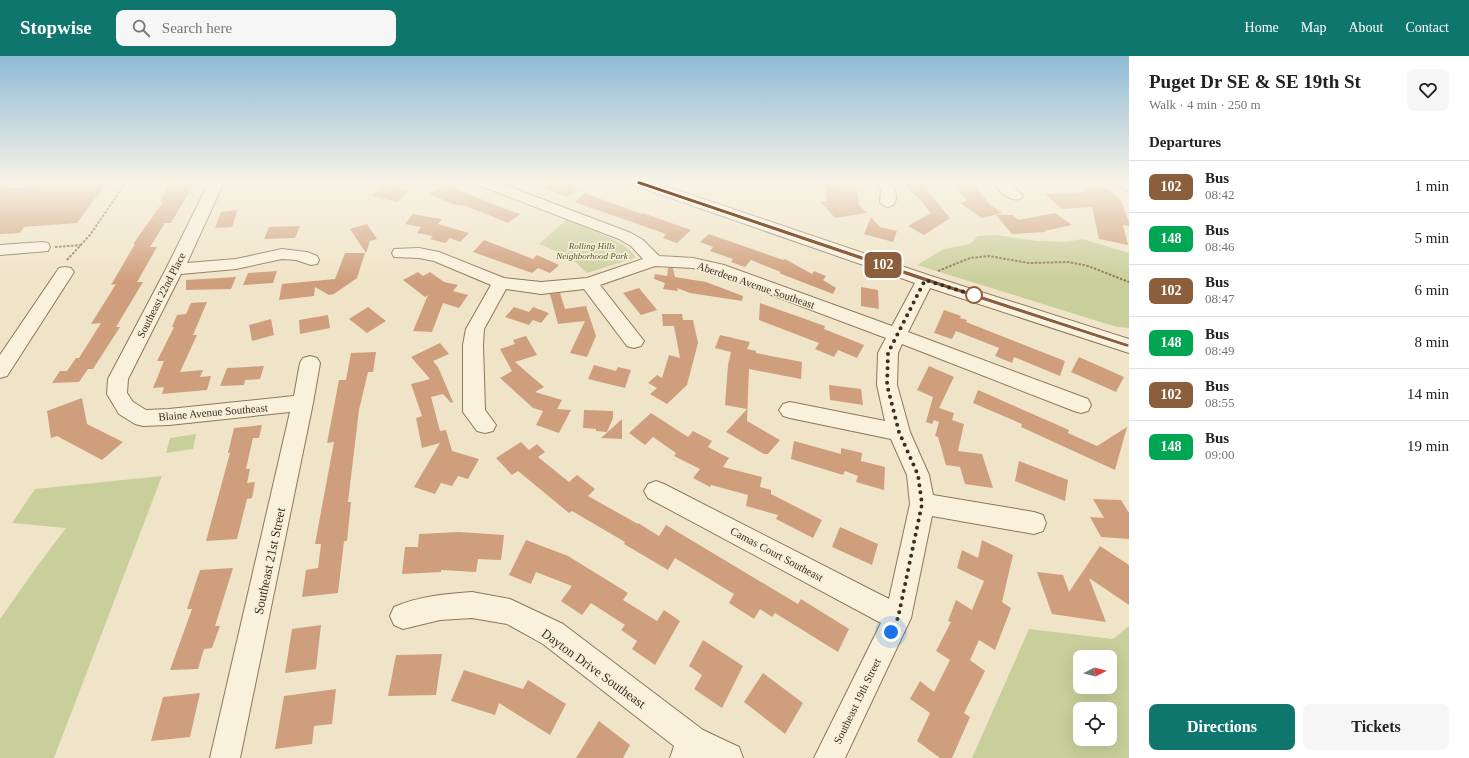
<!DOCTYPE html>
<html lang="en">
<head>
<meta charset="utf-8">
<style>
	body { margin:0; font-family:"Times New Roman",serif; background:#f6f6f6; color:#222; height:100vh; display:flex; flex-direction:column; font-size:15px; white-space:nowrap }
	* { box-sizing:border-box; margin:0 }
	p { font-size:13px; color:#767676 }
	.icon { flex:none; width:22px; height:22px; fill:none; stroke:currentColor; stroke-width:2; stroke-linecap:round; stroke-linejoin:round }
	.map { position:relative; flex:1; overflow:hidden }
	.drawer { display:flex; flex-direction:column; background:#fff; width:340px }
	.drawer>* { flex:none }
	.badge { padding:0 8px; border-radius:6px; font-size:14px; line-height:26px }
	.needle { width:26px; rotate:84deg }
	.controls { position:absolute; left:1073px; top:594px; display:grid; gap:8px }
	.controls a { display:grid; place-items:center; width:44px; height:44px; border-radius:8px; background:#fff; box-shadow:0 4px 16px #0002; font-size:20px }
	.you { position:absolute; width:20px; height:20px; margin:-10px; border:3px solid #fff; border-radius:50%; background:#1a73e8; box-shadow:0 0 0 6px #1a73e833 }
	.map>.badge { position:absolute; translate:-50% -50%; box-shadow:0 0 0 2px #fff }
	h2 { padding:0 20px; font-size:15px; line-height:36px }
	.round { display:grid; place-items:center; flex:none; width:42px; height:42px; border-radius:8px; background:#f6f6f6 }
	.head { display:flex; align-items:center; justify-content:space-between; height:68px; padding:0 20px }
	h1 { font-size:19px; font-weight:600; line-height:30px }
	.action { display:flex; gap:8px; margin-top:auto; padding:8px 20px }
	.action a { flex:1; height:46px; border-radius:8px; background:#0f766e; color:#fff; font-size:16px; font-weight:600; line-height:46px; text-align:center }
	.action a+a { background:#f6f6f6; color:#222 }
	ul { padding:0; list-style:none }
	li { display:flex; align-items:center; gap:12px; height:52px; padding:0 20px; border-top:1px solid #e0e0e0 }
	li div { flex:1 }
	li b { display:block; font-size:15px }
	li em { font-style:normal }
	li .badge { min-width:44px; font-weight:700; text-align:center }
	header { display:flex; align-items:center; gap:24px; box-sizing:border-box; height:56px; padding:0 20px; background:#0f766e; color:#fff }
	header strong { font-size:19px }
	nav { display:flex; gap:22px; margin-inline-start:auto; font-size:14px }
	.search { width:280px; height:36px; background:#f6f6f6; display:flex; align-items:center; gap:10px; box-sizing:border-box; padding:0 14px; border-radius:8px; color:#767676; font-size:15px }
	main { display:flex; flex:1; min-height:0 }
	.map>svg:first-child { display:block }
	.green { fill:#c9cf9b; fill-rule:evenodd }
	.building { fill:#cf9f7d }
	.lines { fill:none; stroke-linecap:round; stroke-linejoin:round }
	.minor-casing { stroke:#8d765c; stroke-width:2 }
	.path { stroke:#8d765c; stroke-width:2; stroke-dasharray:2.5 1.5; stroke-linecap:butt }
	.minor { fill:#faf1dc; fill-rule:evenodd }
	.line { fill:#8b5e3c; stroke:#fff }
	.walk { stroke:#3d2e20; stroke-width:4; stroke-dasharray:0 7.2 }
	.stop-dot { fill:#fff; stroke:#8b5e3c; stroke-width:2 }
	.labels { text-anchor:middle; stroke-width:3; stroke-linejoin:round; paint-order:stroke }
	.far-park-label { font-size:9px; font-style:italic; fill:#4d5a26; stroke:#f7eed8 }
	.street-label { font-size:11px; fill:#3d2e20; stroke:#f7eed8 }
	.near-street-label { font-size:13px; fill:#3d2e20; stroke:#f7eed8 }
</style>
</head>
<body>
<header>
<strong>Stopwise</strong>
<div class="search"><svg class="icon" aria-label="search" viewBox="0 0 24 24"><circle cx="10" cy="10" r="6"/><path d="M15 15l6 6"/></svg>Search here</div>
<nav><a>Home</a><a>Map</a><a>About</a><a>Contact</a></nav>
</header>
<main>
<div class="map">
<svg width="1129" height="702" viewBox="0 0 1129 702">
	<rect width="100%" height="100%" fill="#f0e4c8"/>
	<path class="green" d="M566 164C580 170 633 187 635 202L587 217 570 201 539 188Z
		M996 179 1037 185 1065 186 1083 183 1129 197V272L1117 271 917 209 944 193 970 188 978 180Z
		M196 378 193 393 166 397 170 382Z
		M162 420 54 702H0V563L38 509 66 472 12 467 35 433Z
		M1129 570V702H972L1029 573 1113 583ZM1080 601H1110V631H1080ZM1080 653H1110V683H1080Z"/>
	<path class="building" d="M171 126H194L192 130H193L171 167H165L150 191H157L137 226H143L116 271H120L93 313H88L79 326 52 327 60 315H67L76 302H79L101 267 91 268 116 228 111 229 135 188H133L163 146H160Z
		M530 126H560L578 133 567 141Z
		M841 126 855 127 859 149 867 157 835 162 821 146 827 145 825 129 841 131Z
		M903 126H920L950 162 924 179 908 170 931 157 917 140H915Z
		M953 126H972L990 149 1002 157 982 162 960 147 967 145Z
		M106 128 77 167 24 171 20 177 0 178V133L22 134 51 130Z
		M443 128 503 152 520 158 508 167 464 149 462 150 453 148 429 138Z
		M384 129 409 135 397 146 372 140Z
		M1084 132H1108L1121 145 1129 166V170L1123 169 1128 189 1099 183 1092 151 1062 153 1045 138 1087 136Z
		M584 137 642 158 643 157 691 174 677 187 663 182 666 178 575 146Z
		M238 154 232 171 215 172 221 156Z
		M1055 157 1072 169 1044 175 1046 176 1012 178 996 159H1013L1018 164Z
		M413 158 442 163 438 168 469 177 460 186 450 182 445 187 430 183 433 180 417 177 421 171 405 168Z
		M871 161 880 171 897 175 893 186 864 178Z
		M367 168 377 183 370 185 366 197 350 173Z
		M300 170 295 182 264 183 269 171Z
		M709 178 783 204 785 203 812 218 814 215 826 220 823 224 836 232 833 238 779 217 781 216 751 204 745 211 731 206 733 203 710 195 713 191 700 186Z
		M484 184 533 203 537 199 559 209 550 217 538 212 532 217 473 196Z
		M345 197H365L357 222 334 238 329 239 315 231 314 240 279 244 282 228 335 223Z
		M668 212H673L675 221 706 226 743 240 742 245 690 237 677 232 678 235 663 233 665 227 654 223 655 218 667 220Z
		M277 215 273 227 243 229 248 217Z
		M418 216 423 220 430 216 444 226 458 229 453 235 468 239 459 252 443 247 432 276 413 275 428 239 425 241 403 224Z
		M236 221 231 233 186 234V224Z
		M861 231 878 234 879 253 861 250Z
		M639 232 657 254 641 259 623 237Z
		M560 237 565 253 586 250 596 280 587 301 570 297 585 265 558 268 550 238Z
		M207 246 193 279H197L180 316 203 314 200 321 211 320 207 334 162 338 164 331 153 332 164 305H157L174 271H172L177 259 186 258 191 247Z
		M760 247 825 270 824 273 864 289 857 302 838 294 834 301 815 293 819 287 759 264Z
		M368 251 386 265 367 277 349 263Z
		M514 251 529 256 533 251 549 257 541 267 533 264 529 269 505 261Z
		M944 254 961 260 960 262 967 264 966 266 1065 305 1060 320 1014 301 1012 307 995 300 999 292 956 275 952 283 934 277Z
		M662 258H682L683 264H693L698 287 687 329 667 348 650 338 657 332 648 327 657 319 662 322 669 299 680 302 674 270H663Z
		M328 259 330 272 300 278 299 264Z
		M271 263 274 279 252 285 249 269Z
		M720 279 750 286 747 293 756 295V297L802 306 801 323 749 313 747 365 780 384 768 398H764L726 376 747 353 725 349 728 309 731 296 715 292Z
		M526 280 537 299 515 306 544 331 535 336 562 344 557 353 571 354 559 377 536 369 543 355 533 352 500 322 512 315 500 293 515 288 513 284Z
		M440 287 449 298 433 305 438 311 453 346 451 347 443 338 431 341 440 375 446 374 452 395 479 403 468 423 458 420 452 430 441 427 435 438 414 431 440 387 422 392 416 362 422 360 411 328 430 323 411 301Z
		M376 296 373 316H368L359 354 348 446H351L347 485H344L338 537 302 541 306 514 318 512 321 488H315L334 386 327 387 339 324H346L351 297Z
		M1079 301 1124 321 1116 336 1071 316Z
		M594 309 616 315 618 311 631 314 625 332 588 323Z
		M264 310 260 323 245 324 244 329 220 330 227 312Z
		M929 310 954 321 939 352 954 357 952 364 964 368 958 395 982 398 993 432 965 428 960 411 946 409 938 381 935 380 939 366 934 364 932 368 926 366 933 341 917 334Z
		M829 329 861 333 863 349 830 344Z
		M978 334 1069 374 1068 377 1097 390 1127 371 1115 414 1021 371 1022 368 973 347Z
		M82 342 87 368 123 386 102 404 57 380 51 382 47 355Z
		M584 354 613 355V362L607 376 596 375V373L583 372Z
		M651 357 688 381 693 375 712 385 708 391 729 402 723 411 762 421 760 431 771 434V438L822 464 813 482 776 463 778 459 746 450 748 439 711 429 710 431 693 422 700 413 674 400 676 397 653 381 645 389 629 377Z
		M622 363V383L601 382Z
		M262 369 259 382H253L246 413H250L247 427 255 426 252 442 247 443 237 483 206 485 230 397H228L234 372Z
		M794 385 841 398V392L862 397 861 405 885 411 884 434 856 426 858 420 845 415 843 419 791 403Z
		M521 386 529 394 537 388 545 396 538 401 569 426 577 419 595 433 588 440 638 468V467L659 480 666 469 798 548 801 543 849 573 838 596 775 557 772 561 760 553 754 563 729 547 734 538 675 502 668 514 624 488 625 486 572 455 569 457 518 415 512 419 496 402Z
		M1019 405 1068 424 1065 445 1015 425Z
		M1093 443 1121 444 1129 457V483L1101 481 1090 461 1104 462Z
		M840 471 878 488 872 509 832 491Z
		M459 476 504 479 501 504 478 503 476 516 441 514V516L402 518 405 491H418L419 478Z
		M526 484 568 500 628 537 623 544 657 565 664 554 680 565 655 609 632 593 637 585 621 574 625 569 591 547 582 559 561 545 572 530 536 516 531 528 509 519Z
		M982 484 1013 499 1002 546 1011 552 995 594 979 584 970 604 985 615 964 657 970 661 952 702H940L917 685 930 657 910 643 920 625 934 636 950 604 936 595 951 566 948 565 956 544 972 554 984 525 957 512 962 494 978 502Z
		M1100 490 1129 509V549L1089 522 1106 566 1052 558 1037 516 1063 519 1069 536Z
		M233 512 215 570H220L212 592 204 593 198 613 170 614 192 553H187L200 514Z
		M321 569 316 613 285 617 292 573Z
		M703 584 743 610 722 652 694 633 702 619 689 610Z
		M442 598 436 639 388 640 396 599Z
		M464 614 523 633 528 624 566 648 550 679 499 647 495 659 451 645Z
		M763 617 803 647 785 678 744 646Z
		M336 633 332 668 314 670 312 688 275 693 284 640Z
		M200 637 190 681 151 685 163 641Z
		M599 665 630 689 623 702H576Z"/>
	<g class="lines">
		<defs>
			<path id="minor" d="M0 126H46L44 129C32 132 12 135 0 130Z
				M209 126H224L187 207 236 203 282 193 307 196 317 200 319 204 317 208 311 209 296 204 282 203 236 213 181 218 128 323 127 337 133 346 146 354 169 353 294 340 300 307 303 302 310 300 317 302 320 307 313 347 240 702H210L290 356 169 369 143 370 135 368 119 358 107 338 108 323 166 213Z
				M476 126H497L631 177 643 184 659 200 693 202 724 209 892 270 915 227 633 129 631 126H653L931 220 1129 283V297L930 232 908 276 1088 343 1091 349 1088 355 1081 357 1074 355 902 288 898 297 897 329 910 376 929 419 933 439 1034 456 1043 459 1046 467 1043 475 1034 478 932 460 911 562 845 702H814L881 567 648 442 644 435 648 428 656 425 664 428 889 543 910 448 907 419 891 383 790 362 783 360 779 354 783 348 790 346 885 365 877 329 878 297 886 282 713 217 693 212 655 210 600 229 644 285 641 290 634 292 627 290 584 233 541 238 506 233 484 273 483 289 485 354 496 369 493 375 485 377 477 375 463 356V289L466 273 491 229 434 205 419 202 394 201 392 197 394 193 419 192 439 196 504 222 541 226 587 222 643 203 631 190 619 183 478 129Z
				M875 126H890C895 133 899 142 893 149L888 151 883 149 880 146 881 134Z
				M993 126H1009L1023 140 1020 143C1009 146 999 135 993 126Z
				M1117 126H1129V135L1124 134Z
				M42 186 48 187 50 191 48 195 0 199V189Z
				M65 211 71 212 74 216 7 320 0 322V299L59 212Z
				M472 536 510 543 563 568 703 674 739 691 743 702H670L674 690 543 588 507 568 472 562 440 564 403 573 394 569 390 560 394 551C419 540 445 538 472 536Z"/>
		</defs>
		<use href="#minor" class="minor-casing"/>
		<path class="path" d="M55 191 82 189
			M67 204 90 179 126 126
			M938 215 970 202 989 200 1029 207 1068 206 1088 210 1129 226"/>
		<use href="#minor" class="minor"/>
	</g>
	<linearGradient id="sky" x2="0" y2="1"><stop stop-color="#8fbad6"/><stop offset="0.56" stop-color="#f8f3e6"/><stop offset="1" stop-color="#f8f3e6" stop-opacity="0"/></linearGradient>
	<rect width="1129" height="225" fill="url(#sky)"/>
	<path class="line" d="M637 125H640L928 222 1129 288V291H1126L923 225 637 128Z"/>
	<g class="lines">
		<path class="walk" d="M891 576 898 562 922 448 918 419 899 376 887 329 888 297 925 224 974 239"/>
	</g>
	<circle class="stop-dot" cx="974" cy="239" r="8"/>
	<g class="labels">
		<g class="far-park-label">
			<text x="592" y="193">Rolling Hills<tspan x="592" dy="10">Neighborhood Park</tspan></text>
		</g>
		<g class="street-label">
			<text transform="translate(756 229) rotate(19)" y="4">Aberdeen Avenue Southeast</text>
			<text transform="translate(161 239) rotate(-63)" y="4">Southeast 22nd Place</text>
			<text transform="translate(213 356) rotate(-5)" y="4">Blaine Avenue Southeast</text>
			<text transform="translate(777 498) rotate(28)" y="4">Camas Court Southeast</text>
			<text transform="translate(857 645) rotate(-64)" y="4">Southeast 19th Street</text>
		</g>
		<g class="near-street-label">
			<text transform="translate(269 505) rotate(-78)" y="5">Southeast 21st Street</text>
			<text transform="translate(594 612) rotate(36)" y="5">Dayton Drive Southeast</text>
		</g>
	</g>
</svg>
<div class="controls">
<a><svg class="needle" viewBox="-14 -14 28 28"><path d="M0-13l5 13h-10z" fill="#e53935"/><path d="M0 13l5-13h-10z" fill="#767676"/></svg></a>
<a><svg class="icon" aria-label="locate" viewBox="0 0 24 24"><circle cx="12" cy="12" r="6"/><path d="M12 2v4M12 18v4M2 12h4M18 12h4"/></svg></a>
</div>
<div class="you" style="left:891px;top:576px"></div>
<b class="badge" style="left:883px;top:209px;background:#8b5e3c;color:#fff">102</b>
</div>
<section class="drawer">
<div class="head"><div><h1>Puget Dr SE &amp; SE 19th St</h1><p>Walk · 4 min · 250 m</p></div><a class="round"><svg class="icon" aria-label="heart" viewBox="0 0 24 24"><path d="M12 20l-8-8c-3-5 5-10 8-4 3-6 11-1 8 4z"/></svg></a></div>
<h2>Departures</h2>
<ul>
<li><span class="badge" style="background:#8b5e3c;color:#fff">102</span><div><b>Bus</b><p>08:42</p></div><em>1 min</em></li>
<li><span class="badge" style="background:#00a651;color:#fff">148</span><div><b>Bus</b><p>08:46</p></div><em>5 min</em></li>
<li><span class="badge" style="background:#8b5e3c;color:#fff">102</span><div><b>Bus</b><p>08:47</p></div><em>6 min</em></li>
<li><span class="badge" style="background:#00a651;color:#fff">148</span><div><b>Bus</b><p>08:49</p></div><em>8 min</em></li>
<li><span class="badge" style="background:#8b5e3c;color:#fff">102</span><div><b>Bus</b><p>08:55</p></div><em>14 min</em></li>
<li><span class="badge" style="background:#00a651;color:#fff">148</span><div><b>Bus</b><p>09:00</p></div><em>19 min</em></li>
</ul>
<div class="action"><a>Directions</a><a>Tickets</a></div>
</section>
</main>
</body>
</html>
